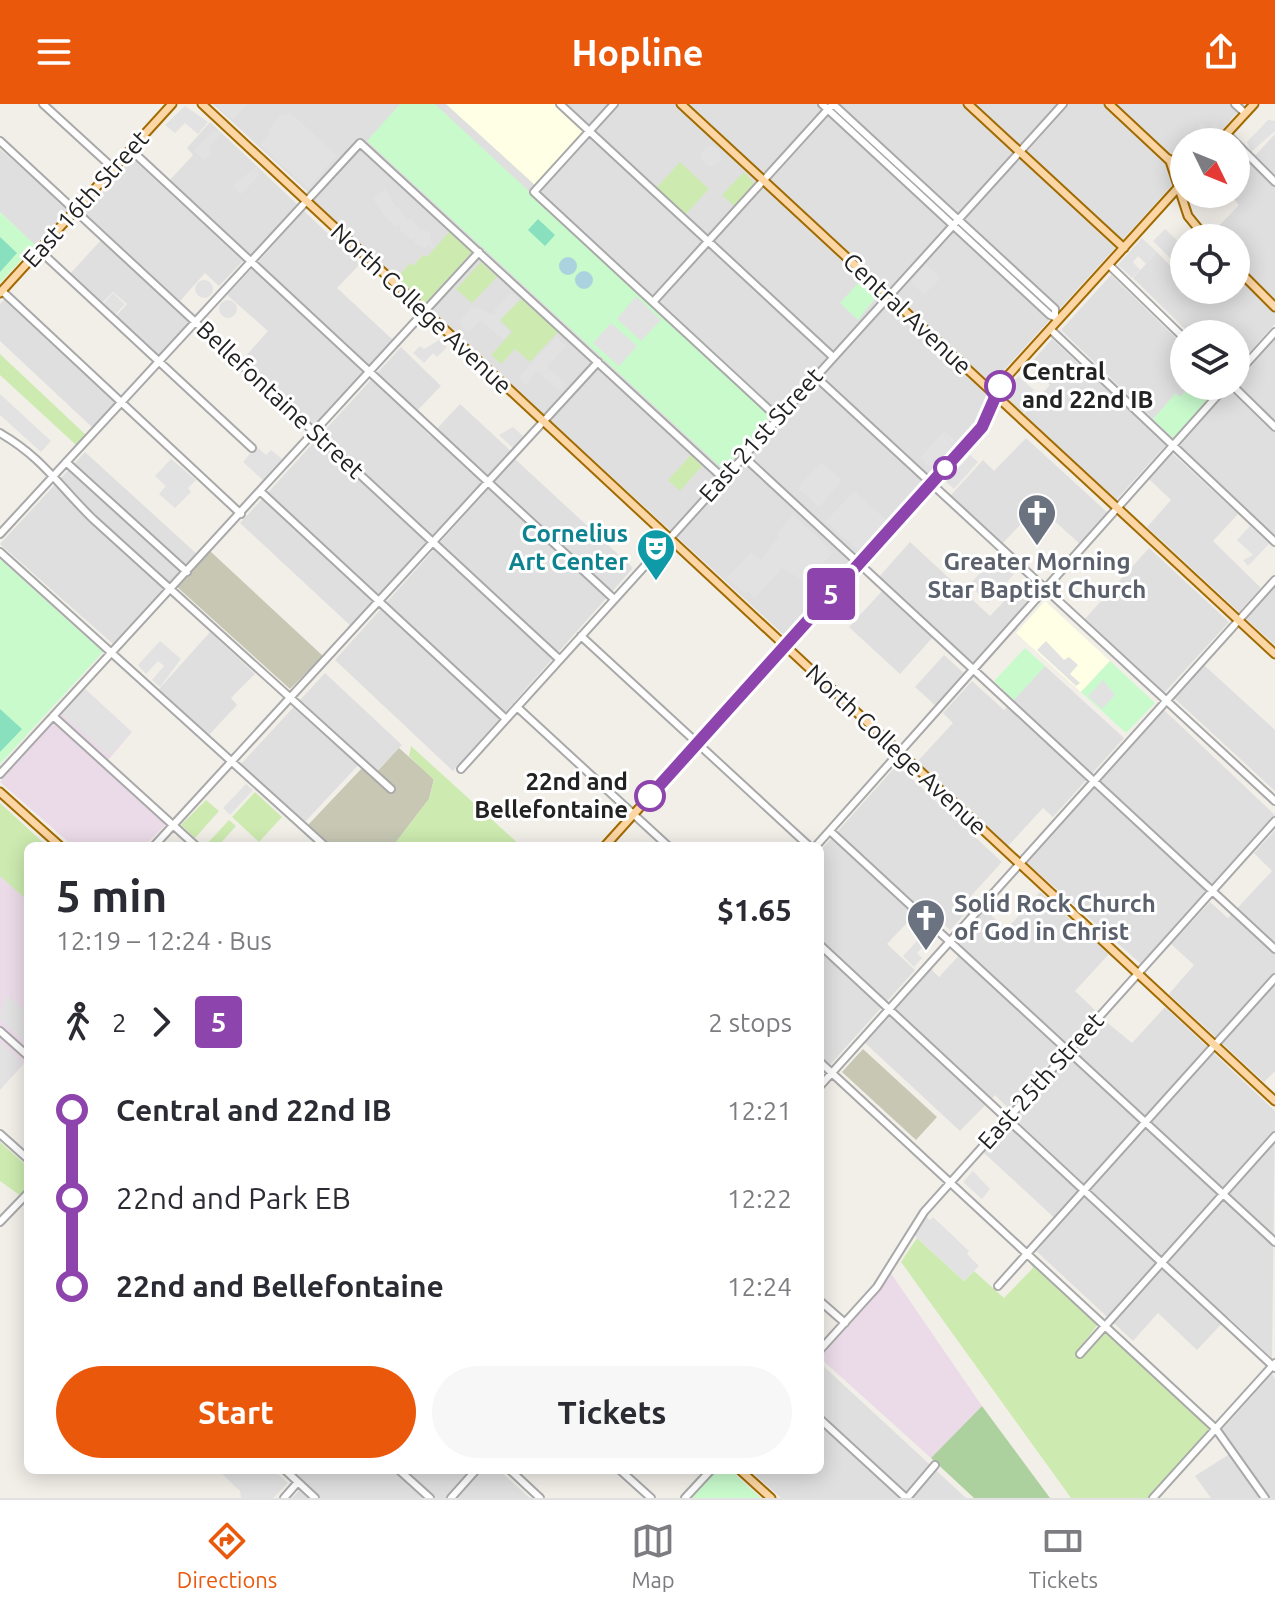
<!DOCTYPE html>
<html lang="en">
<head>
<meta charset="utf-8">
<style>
	body { margin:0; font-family:Ubuntu,sans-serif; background:#f7f7f7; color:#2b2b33; height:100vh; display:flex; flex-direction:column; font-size:30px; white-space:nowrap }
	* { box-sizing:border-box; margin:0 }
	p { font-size:26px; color:#7c7c81 }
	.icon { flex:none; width:44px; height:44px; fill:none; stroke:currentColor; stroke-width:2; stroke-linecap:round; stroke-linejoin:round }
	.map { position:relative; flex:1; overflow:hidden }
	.side { position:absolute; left:24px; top:738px; width:800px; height:632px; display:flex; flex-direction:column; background:#fff; border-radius:12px; box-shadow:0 4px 20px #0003 }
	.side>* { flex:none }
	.badge { padding:0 16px; border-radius:6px; font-size:28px; line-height:52px }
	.needle { width:52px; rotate:133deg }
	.fabs { position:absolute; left:1170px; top:24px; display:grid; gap:16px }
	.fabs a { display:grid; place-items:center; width:80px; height:80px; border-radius:50%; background:#fff; box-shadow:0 4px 20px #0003; font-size:40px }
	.map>.badge { position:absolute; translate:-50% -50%; box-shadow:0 0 0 4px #fff }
	.legs { display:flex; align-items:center; gap:12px; height:88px; padding:0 32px; font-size:26px }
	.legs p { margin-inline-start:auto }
	.head { display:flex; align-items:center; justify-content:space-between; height:136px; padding:0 32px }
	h1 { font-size:44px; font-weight:700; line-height:60px }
	.button { display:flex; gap:16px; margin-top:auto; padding:16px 32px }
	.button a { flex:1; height:92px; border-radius:48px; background:#ea580c; color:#fff; font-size:32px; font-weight:700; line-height:92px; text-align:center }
	.button a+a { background:#f7f7f7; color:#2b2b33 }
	ul { padding:0 32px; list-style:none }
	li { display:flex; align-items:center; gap:28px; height:88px; font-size:30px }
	li i { display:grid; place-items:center; width:12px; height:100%; margin:0 10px; background:currentColor }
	li i::after { content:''; width:20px; height:20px; margin:-10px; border:6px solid; border-radius:50%; background:#fff }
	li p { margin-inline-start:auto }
	li:first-child i { background:linear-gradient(#0000 50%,currentColor 0) }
	li:last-child i { background:linear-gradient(currentColor 50%,#0000 0) }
	header { display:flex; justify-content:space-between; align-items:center; height:104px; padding:0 32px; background:#ea580c; color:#fff; font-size:36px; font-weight:700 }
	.tab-bar { display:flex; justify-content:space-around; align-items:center; height:112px; border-top:2px solid #e1e1e2; background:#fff; font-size:22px; color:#7c7c81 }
	.tab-bar a { display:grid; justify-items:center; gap:4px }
	.tab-bar .active { color:#ea580c }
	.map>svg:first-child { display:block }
	.residential { fill:#e0dfdf }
	.industrial { fill:#ebdbe8 }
	.education { fill:#ffffe5 }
	.construction { fill:#c7c7b4 }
	.grass { fill:#cdebb0 }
	.forest { fill:#add19e }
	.park { fill:#c8facc }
	.pitch { fill:#88e0be }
	.parking { fill:#e2e2e2 }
	.water { fill:#aad3df }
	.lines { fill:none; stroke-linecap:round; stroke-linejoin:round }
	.minor-casing { stroke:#a9a9a9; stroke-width:10 }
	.major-casing { stroke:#a06b00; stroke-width:11 }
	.minor { stroke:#fff; stroke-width:6 }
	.major { stroke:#fcd6a4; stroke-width:7 }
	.line-1-casing { stroke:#fff; stroke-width:18 }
	.line-1 { stroke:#8e44ad; stroke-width:12 }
	.stop-1-dot { fill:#fff; stroke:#8e44ad; stroke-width:4 }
	.labels { text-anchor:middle; stroke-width:6; stroke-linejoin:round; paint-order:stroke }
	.street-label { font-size:24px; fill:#222; stroke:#fff }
	.stop-label { font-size:24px; font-weight:bold; fill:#222; stroke:#fff; text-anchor:start }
	.culture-label { font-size:24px; font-weight:bold; fill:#0d838f; stroke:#fff; text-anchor:end }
	.worship-label { font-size:24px; font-weight:bold; fill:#5b616d; stroke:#fff }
</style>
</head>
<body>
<header><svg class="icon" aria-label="menu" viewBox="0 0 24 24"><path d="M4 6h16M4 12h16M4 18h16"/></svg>Hopline<svg class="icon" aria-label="share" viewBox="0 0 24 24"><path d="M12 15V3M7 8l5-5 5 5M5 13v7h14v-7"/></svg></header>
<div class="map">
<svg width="1275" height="1394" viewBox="0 0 1275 1394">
	<rect width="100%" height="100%" fill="#f2efe9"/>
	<path class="residential" d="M213 0H1245L1211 38H1184V68L993 278 978 317 785 532 312 97 313 93Z
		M210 18 297 100 251 152 168 78 193 51 187 44Z
		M1275 30V220L1236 263V230H1190L1133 174 1157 148 1184 176V186H1236V134H1218L1212 129 1239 101 1229 90H1236V72Z
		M0 45 69 106 35 141 0 108Z
		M130 57H135L243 157 219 182 205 169 180 197 85 109Z
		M304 107 360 160 337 184 393 236 369 262 258 158Z
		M101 136 191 219 158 254 114 214 127 200 113 188 100 201 68 172Z
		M252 164 364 268 314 322 243 255 268 227 227 191Z
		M1111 171 1184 242V282H1190L1180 293 1176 290 1153 315 1061 226Z
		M4 196 117 300 94 325 0 237V200Z
		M1275 234V433L1178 340 1231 282H1236V277Z
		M1052 235 1166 341 1116 396 1024 310 1050 281 1029 261Z
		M401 243 441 282 411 313 430 332 460 300 512 348 353 524 240 419Z
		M1026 334 1109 410 1081 441 1038 402 1002 440 950 392 983 356 994 367Z
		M85 348 198 451 114 541 0 440Z
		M1172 349 1238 410 1213 437 1261 484 1239 508 1147 423 1171 396 1149 375Z
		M515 355 633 464 453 667 335 556Z
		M910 438 990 512 1026 474 1041 487 973 561 878 474Z
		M1149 444 1229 518 1164 589 1083 517Z
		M1275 483V541L1246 515Z
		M882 487 933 533 900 570 849 523Z
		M210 528 255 570 231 594 237 601 209 631 159 585Z
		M944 551 965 570 936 602 915 583Z
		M1204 561 1275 626V687L1174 594Z
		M1045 562 1124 634 1053 713 1043 704 1008 742 917 658 953 619 943 609 972 577 1004 606Z
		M325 569 402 641 377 667 364 655 304 719 241 660Z
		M1164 606 1275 711 1141 860 1026 758Z
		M897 661 1002 758 971 792 977 797 950 826 923 802 887 840 915 866 829 962 820 953V747Z
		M1275 726V967L1264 978 1169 890 1194 861 1171 840 1210 798 1228 814 1272 767 1254 749Z
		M1040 788 1109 850 1075 887 1096 907 1008 1004 995 991 960 1027 864 938 930 864 939 873 965 845 956 835 984 804 1006 826Z
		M1165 903 1275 1007 1272 1254 1228 1213 1197 1246 1158 1209 1133 1237 1034 1145 1059 1118 983 1048 1104 916 1132 939Z
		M820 1259 966 1394H781L750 1366H820Z
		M1272 1270 1275 1275V1394H1211L1195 1372 1236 1346 1222 1326Z
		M292 1366H499L530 1394H292L306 1379Z"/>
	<path class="industrial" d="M83 583 132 628 102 663 166 720 145 742H73L0 678Z
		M0 700 28 742V955L0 986Z
		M890 1168 982 1302 931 1354 820 1254 880 1186Z"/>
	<path class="education" d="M446 0H556L585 26 535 81Z
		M1045 497 1110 557 1081 588 1016 529Z"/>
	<path class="construction" d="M210 447 323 552 290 585 176 482Z
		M399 644 434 675 429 695 393 742H332L308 721 363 663 373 672Z
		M863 945 937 1013 916 1036 842 968Z"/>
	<path class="grass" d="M680 58 709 85 685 111 656 84Z
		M744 68 755 80 734 102 722 91Z
		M449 128 472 148 425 200 397 174 410 159 413 162 423 151 427 153Z
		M481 158 497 173 472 199 456 185Z
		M521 195 558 228 530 258 515 245 501 260 491 251 512 228 500 216Z
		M0 250 86 331 76 341 0 271Z
		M691 351 702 362 680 387 668 376Z
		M411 642 521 742H393L429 695 434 676 409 652Z
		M255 688 282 713 259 738 232 713Z
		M206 696 219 707 195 734 181 721Z
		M0 699 47 742H28V797L0 772Z
		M229 716 236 722 218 742H205Z
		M0 1038 28 1063V1084L21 1092 0 1077Z
		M917 1134 964 1177 974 1167 1004 1194 1033 1164 1027 1154 1098 1220 1077 1248 1082 1254 1106 1228 1207 1320 1210 1327 1151 1394H1071L901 1158Z"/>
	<path class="forest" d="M982 1302 1050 1394H974L931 1354Z"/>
	<path class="park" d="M400 0H435L772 313 724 366 367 37Z
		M0 108 35 141 0 179Z
		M860 177 877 192 858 216 840 199Z
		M1190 282H1220L1173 334 1153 315 1176 289 1180 293Z
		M0 455 103 548 0 660Z
		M1025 544 1045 562 1014 596 994 577Z
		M1110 557 1155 599 1126 629 1081 588Z
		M716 1366H730L761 1394H691Z"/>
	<path class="pitch" d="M538 115 555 131 545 142 528 126Z
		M0 133 17 149 0 168Z
		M0 605 22 625 0 648Z"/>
	<path class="parking" d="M215 0H247L233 16Z
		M185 2 208 18 198 30 185 19 175 29 165 21Z
		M289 8 337 51 308 84 260 41 271 29 268 26 282 10 286 12Z
		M1268 16 1275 17V27L1251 48 1247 38Z
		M1202 19 1208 25 1214 19 1220 24 1209 38 1195 26Z
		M218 26 222 29 209 43 212 48 204 56 194 47 212 28Z
		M701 52a10 10 0 1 1 20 0a10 10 0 1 1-20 0Z
		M256 63 259 71 241 90 233 82Z
		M385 85 395 101 393 104 397 102 407 117 410 114 420 124 419 129 422 125 430 129 433 144 428 141 426 145 414 138 416 134 412 136 400 126V120L397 123 383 110 373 95Z
		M1165 125 1184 143V161L1180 164 1153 137Z
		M1142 134 1157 148 1146 160 1138 152 1133 158 1140 166 1132 174 1118 161Z
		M926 160 941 174 924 191 910 177Z
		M195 185a9 9 0 1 1 18 0a9 9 0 1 1-18 0Z
		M113 189 125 200 114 212 102 201Z
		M511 189 519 195 499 217 510 228 503 236 481 216 469 228 461 222 460 217 474 202 496 212 494 207Z
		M636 192 661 216 641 237 617 215Z
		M219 205a9 9 0 1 1 18 0a9 9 0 1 1-18 0Z
		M611 219 637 242 619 262 593 239Z
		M556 233 566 242 547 263 566 280 559 287 538 268 540 264 526 281 518 274Z
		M439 236 447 243 437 253 433 249 424 259 413 249 420 242 424 245Z
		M1018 272 1034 286 1029 291 1034 297 1023 309 1003 291Z
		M0 290 51 337 41 348 0 311Z
		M513 323 523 332 513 344 499 331Z
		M944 327 956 337 931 364 920 354Z
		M256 342 266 351 271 346 282 355 263 376 243 358Z
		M970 351 978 358 954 385 946 378Z
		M171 355 196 376 188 384 191 388 175 404 159 390 166 382 155 372Z
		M821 358 842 376 819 403 798 384Z
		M854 387 886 416 858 446 826 417Z
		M793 411 833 448 806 478 782 464 755 494 748 488 745 490 727 474 751 448 761 456 779 432 777 429Z
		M1250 422 1269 440 1248 462 1243 456 1253 451 1237 436Z
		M995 453 1014 470 988 499 969 481Z
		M160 537 181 555 160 583 152 576 164 562 158 557 146 570 138 561Z
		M1046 537 1064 556 1069 553 1078 561 1070 570 1080 579 1076 582 1037 546Z
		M1103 576 1115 591 1102 605 1088 592Z
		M85 585 131 628 109 652 62 610Z
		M246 680 253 686 230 711 223 704Z
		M927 826 933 832 917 849 922 854 914 863 903 852Z
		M8 892 27 909 21 915 28 922V941L0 915 3 898Z
		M0 938 23 959 0 985Z
		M973 1067 990 1085 982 1095 963 1078Z
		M925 1112 930 1116 933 1113 969 1147 967 1150 979 1162 964 1177 914 1131Z
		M218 1366H274L288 1379 273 1394H241L240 1387Z"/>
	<path class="water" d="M559 162a9 9 0 1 1 18 0a9 9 0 1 1-18 0Z
		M575 176a9 9 0 1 1 18 0a9 9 0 1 1-18 0Z"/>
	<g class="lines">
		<defs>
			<path id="minor" d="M43 0 114 65
				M560 0 832 252
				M614 0 534 88 777 313
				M822 0 1050 211 1059 215
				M833 0 1055 205V212
				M1235 0 1245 9
				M1227 30 1275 78
				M0 37 559 555
				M131 46 614 495
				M39 146 252 344
				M1109 161 1184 234
				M2 187 241 410
				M653 198 830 3
				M1050 225 1275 438
				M1236 271 1275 228
				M815 272 1275 697
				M1233 282 1275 323
				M0 329C43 354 58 381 93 415L391 685
				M743 352 1275 845
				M66 358 187 468
				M261 388 506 615
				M0 430 360 39 723 374
				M0 448 325 742
				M581 532 809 742
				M517 603 668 742
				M53 612 196 742
				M461 665 1063 0
				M0 670 479 148
				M830 727 1275 1138
				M154 742 598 258
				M816 742 1226 282
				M820 841 1275 1264
				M0 927 28 952
				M820 958 1216 1325 1265 1394
				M820 982 1275 476
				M0 1030 28 1055
				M0 1118 28 1089
				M998 1182 1275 874
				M820 1197 845 1219
				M820 1246 877 1183 924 1108 1275 717
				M1080 1250 1275 1032
				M820 1315 906 1394
				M285 1366 315 1394
				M399 1366 430 1394
				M510 1366 540 1394
				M620 1366 651 1394
				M284 1394 298 1378
				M451 1394 476 1366
				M685 1394 711 1366
				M907 1394 935 1361
				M1153 1394 1275 1259"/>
			<path id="major" d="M202 0 1275 997
				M681 0 1275 550
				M968 0 1124 144
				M1109 0 1170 57 1188 112 1206 134
				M1219 38 1254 0
				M1169 55 1184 63
				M1236 164 1275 203
				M0 189 172 0
				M0 688 60 742
				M605 742 982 323 1003 277 1184 77
				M740 1366 771 1394"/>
		</defs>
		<use href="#minor" class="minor-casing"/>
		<use href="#major" class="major-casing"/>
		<use href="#minor" class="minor"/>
		<use href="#major" class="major"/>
	</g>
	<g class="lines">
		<defs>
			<path id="line-1" d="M650 692 982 323 1000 282"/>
		</defs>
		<use href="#line-1" class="line-1-casing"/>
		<use href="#line-1" class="line-1"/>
	</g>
	<defs>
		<symbol id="church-pin" viewBox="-11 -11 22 30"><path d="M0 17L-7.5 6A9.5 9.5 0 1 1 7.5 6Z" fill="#6b7280" stroke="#fff"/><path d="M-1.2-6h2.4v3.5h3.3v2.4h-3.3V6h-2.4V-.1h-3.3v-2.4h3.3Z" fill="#fff"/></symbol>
		<symbol id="theatre-pin" viewBox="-11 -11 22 30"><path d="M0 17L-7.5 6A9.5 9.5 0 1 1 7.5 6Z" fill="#0f9aa8" stroke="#fff"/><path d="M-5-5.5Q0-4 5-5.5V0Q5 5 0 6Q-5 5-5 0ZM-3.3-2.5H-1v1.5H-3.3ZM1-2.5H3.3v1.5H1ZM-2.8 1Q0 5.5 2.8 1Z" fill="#fff"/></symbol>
	</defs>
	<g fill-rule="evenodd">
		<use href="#church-pin" x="1015" y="387" width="44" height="60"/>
		<use href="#theatre-pin" x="634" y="422" width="44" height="60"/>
		<use href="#church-pin" x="904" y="792" width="44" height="60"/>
	</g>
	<g class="stop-1-dot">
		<circle cx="1000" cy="282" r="14"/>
		<circle cx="945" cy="364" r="10"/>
		<circle cx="650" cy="692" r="14"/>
	</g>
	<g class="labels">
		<g class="street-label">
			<text transform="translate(86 95) rotate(-48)" y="8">East 16th Street</text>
			<text transform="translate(421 205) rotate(43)" y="8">North College Avenue</text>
			<text transform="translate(907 210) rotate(43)" y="8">Central Avenue</text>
			<text transform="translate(280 296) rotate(43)" y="8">Bellefontaine Street</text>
			<text transform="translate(761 331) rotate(-48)" y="8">East 21st Street</text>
			<text transform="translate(896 646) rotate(43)" y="8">North College Avenue</text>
			<text transform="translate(1041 977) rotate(-48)" y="8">East 25th Street</text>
		</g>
		<g class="stop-label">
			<text x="1022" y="276">Central<tspan x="1022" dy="28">and 22nd IB</tspan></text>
			<text x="628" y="686" text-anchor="end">22nd and<tspan x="628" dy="28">Bellefontaine</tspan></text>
		</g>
		<g class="culture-label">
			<text x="628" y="438">Cornelius<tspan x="628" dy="28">Art Center</tspan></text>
		</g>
		<g class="worship-label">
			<text x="1037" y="466">Greater Morning<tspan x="1037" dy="28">Star Baptist Church</tspan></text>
			<text x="954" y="808" text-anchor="start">Solid Rock Church<tspan x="954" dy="28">of God in Christ</tspan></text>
		</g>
	</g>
</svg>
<div class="fabs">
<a><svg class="needle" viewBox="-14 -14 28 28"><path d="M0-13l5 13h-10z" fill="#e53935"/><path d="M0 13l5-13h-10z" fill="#7c7c81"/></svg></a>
<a><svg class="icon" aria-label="locate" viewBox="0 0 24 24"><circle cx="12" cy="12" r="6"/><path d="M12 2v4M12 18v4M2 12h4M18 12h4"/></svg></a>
<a><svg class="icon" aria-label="layers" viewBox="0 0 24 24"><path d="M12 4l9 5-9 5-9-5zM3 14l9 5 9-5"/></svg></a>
</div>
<b class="badge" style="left:831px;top:490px;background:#8e44ad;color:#fff">5</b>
<section class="side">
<div class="head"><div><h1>5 min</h1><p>12:19 – 12:24 · Bus</p></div><b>$1.65</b></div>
<div class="legs"><svg class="icon" aria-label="walk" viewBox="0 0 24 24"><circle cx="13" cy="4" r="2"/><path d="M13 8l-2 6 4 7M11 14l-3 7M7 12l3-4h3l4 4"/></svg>2<svg class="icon" aria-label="forward" viewBox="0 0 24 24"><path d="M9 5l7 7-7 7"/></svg><b class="badge" style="background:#8e44ad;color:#fff">5</b><p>2 stops</p></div>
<ul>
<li><i style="color:#8e44ad"></i><b>Central and 22nd IB</b><p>12:21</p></li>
<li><i style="color:#8e44ad"></i><span>22nd and Park EB</span><p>12:22</p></li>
<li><i style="color:#8e44ad"></i><b>22nd and Bellefontaine</b><p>12:24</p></li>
</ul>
<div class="button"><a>Start</a><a>Tickets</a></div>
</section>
</div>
<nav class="tab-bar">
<a class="active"><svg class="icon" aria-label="directions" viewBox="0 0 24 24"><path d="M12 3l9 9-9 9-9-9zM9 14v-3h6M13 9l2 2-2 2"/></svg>Directions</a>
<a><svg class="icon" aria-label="map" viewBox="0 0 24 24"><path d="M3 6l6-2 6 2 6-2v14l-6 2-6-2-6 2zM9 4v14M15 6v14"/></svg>Map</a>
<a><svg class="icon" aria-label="tickets" viewBox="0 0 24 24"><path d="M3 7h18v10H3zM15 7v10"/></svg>Tickets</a>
</nav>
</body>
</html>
